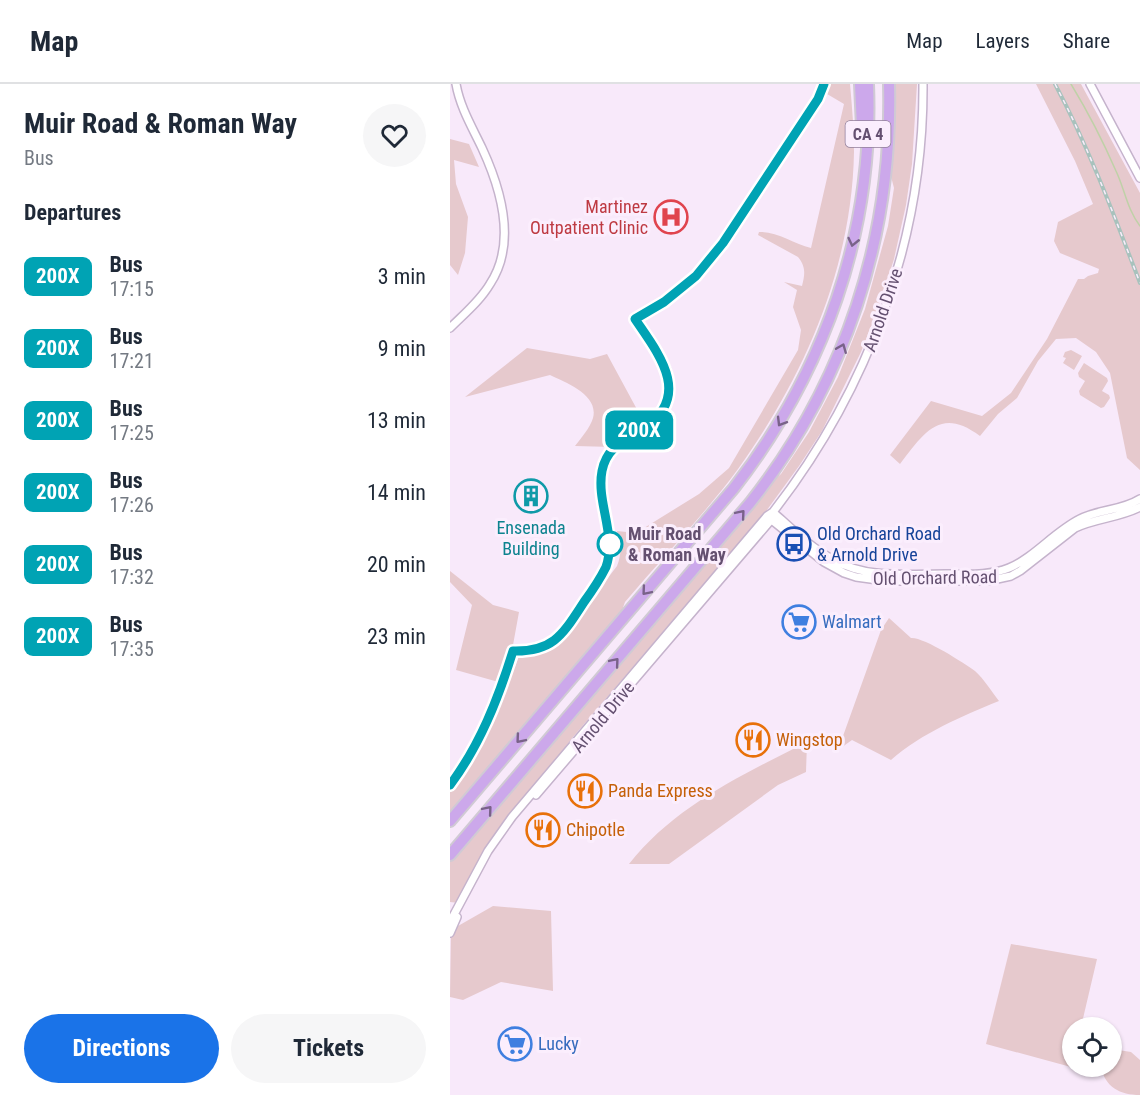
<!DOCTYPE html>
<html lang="en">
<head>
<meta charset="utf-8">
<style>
	body { margin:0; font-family:"Roboto Condensed",sans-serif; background:#f6f6f7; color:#1f2937; height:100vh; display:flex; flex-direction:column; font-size:22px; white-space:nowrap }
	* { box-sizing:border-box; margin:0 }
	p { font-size:20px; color:#747a83 }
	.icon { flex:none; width:33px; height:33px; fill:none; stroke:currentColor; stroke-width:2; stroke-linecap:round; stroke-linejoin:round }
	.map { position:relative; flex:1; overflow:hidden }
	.panel { display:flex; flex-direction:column; background:#fff; width:450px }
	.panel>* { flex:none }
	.badge { padding:0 12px; border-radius:9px; font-size:21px; line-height:39px }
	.buttons { position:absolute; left:612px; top:933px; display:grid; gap:12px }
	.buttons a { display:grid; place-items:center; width:60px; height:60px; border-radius:50%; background:#fff; box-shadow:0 2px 4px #0004; font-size:30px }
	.map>.badge { position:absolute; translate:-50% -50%; box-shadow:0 0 0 3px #fff }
	h2 { padding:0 24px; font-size:22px; line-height:54px }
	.round { display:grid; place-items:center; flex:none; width:63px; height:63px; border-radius:32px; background:#f6f6f7 }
	.head { display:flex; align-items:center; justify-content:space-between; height:102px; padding:0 24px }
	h1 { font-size:28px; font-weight:700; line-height:45px }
	.primary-button { display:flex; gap:12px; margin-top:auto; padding:12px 24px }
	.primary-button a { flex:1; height:69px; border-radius:36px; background:#1a73e8; color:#fff; font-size:24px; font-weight:700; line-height:69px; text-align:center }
	.primary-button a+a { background:#f6f6f7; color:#1f2937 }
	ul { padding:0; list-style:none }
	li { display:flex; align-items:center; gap:18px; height:72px; padding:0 24px }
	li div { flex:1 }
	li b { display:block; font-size:22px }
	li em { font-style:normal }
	li .badge { min-width:66px; font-weight:700; text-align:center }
	header { display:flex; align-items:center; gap:36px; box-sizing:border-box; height:84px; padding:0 30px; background:#fff; border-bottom:2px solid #e0e1e3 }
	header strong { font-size:28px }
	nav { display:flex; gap:33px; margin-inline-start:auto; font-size:21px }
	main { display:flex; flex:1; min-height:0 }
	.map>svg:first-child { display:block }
	.green { fill:#e6c9cd }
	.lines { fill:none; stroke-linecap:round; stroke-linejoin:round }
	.stream { stroke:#bfd1a7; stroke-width:1.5 }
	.tertiary-casing { stroke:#c5b3cc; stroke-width:10 }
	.motorway-casing { stroke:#d0cad4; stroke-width:14 }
	.tertiary { stroke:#fff; stroke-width:7 }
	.motorway { stroke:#cca8eb; stroke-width:10 }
	.rail-casing { stroke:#a8c2bd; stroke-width:4 }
	.rail { stroke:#fbeefd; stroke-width:1.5; stroke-dasharray:4.5; stroke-linecap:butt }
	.oneway { stroke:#796289 }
	.line-casing { stroke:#fff; stroke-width:14 }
	.line { stroke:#00a3b4; stroke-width:9 }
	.stop-dot { fill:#fff; stroke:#00a3b4; stroke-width:3 }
	.labels { text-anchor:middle; stroke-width:6; stroke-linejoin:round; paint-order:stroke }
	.shield { fill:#fbeefd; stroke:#917f9a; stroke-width:1.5 }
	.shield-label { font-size:16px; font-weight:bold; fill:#645070 }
	.health-label { font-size:18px; fill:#be3a42; stroke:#fbeefd; text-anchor:end }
	.street-label { font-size:18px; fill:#645070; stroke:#fbeefd }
	.culture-label { font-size:18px; fill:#0d838f; stroke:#fbeefd }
	.stop-label { font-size:18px; font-weight:bold; fill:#645070; stroke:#fbeefd; text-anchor:start }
	.transit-label { font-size:18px; fill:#164399; stroke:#fbeefd; text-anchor:start }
	.shop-label { font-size:18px; fill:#366cbe; stroke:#fbeefd; text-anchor:start }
	.food-label { font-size:18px; fill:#c56008; stroke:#fbeefd; text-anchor:start }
</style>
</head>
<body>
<header>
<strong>Map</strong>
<nav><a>Map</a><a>Layers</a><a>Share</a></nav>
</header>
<main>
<section class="panel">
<div class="head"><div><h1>Muir Road &amp; Roman Way</h1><p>Bus</p></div><a class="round"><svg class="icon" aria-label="heart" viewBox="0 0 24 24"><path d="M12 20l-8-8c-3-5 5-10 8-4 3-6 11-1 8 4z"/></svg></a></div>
<h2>Departures</h2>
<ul>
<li><span class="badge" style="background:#00a3b4;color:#fff">200X</span><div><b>Bus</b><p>17:15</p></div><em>3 min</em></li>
<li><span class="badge" style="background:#00a3b4;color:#fff">200X</span><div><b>Bus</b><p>17:21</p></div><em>9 min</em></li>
<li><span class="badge" style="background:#00a3b4;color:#fff">200X</span><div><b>Bus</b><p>17:25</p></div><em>13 min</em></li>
<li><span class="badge" style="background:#00a3b4;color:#fff">200X</span><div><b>Bus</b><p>17:26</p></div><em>14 min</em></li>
<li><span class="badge" style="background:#00a3b4;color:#fff">200X</span><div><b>Bus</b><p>17:32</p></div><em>20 min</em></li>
<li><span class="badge" style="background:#00a3b4;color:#fff">200X</span><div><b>Bus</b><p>17:35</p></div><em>23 min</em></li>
</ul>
<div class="primary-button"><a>Directions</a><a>Tickets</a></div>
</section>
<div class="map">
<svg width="690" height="1011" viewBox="0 0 690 1011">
	<rect width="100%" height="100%" fill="#f8e9fa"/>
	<path class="green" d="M374 0H400C402 23 404 45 404 68 402 184 354 293 288 385 254 431 212 474 175 518L166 543 0 737V701L12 685 52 599 6 586 22 521 0 498V487L43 521 69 528 59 583H65L69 572 92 568 101 564 109 558 167 482C172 469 171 460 167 447L186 449 249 410 279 384 348 266 351 246 343 223 347 206 334 198 352 202C355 190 356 183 348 173L308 151 309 148C327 147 344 160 361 164L394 20 372 7Z
		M442 0H467L462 80 456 121 444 175 428 225 411 268 372 347 349 382 314 430 123 653 62 733 9 819 0 818V771L308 409 331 390 359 348 388 293 415 225 438 142 444 104 437 77Z
		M586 0H631L690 109V386L677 374 660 289 646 268 626 254 606 255 588 277 567 314 548 330 530 352C490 322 474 349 450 380L440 371 481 317 532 332 561 309 597 255 628 195H634L638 192 648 189 649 185 610 169 604 157 608 138 643 120 625 77Z
		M0 55 19 60 29 83 4 76 6 100 18 133 15 169 8 191 0 181Z
		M77 264 140 275 157 270 196 342 163 363 125 362C131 354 140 344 143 334 149 311 117 299 100 291L15 313Z
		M621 266 632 272 624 286 613 279 616 274 613 273 615 268Z
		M634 279 657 294 658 297 652 307 659 311 660 314 654 323 651 324 630 311 629 307 635 297 629 293 628 289Z
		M439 534 461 554C474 553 514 579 525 587 534 595 542 608 549 617 512 632 472 649 441 676L402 656 388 666 431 546Z
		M357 658 356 688 328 701 219 780H179C225 722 292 691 357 658Z
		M43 822 101 827 103 907 51 898 13 916 0 913 1 846Z
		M561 860 647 875 631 943 622 944 621 983 536 960Z
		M662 965 681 968 690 976V1011C670 1011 655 1003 651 983L662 982Z"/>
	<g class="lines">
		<path class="stream" d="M621 0C638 28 653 57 666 87 675 106 677 125 690 142"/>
		<defs>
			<path id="tertiary" d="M640 0 690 94
				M0 244C14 230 30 217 40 200 67 159 51 105 32 64 22 43 10 23 6 0
				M323 428C342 445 361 464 384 476 417 495 458 490 495 490 516 490 539 492 559 484 585 473 604 448 630 435 649 425 671 427 690 415
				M318 433 374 478 394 489 406 493 435 497H538L561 492 570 487 625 444C646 434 669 434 690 423
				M0 701C30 661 48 615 63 567 102 568 112 552 132 522 140 509 149 497 156 483 167 451 146 419 152 386 157 361 177 356 196 343 213 330 225 308 217 286 210 268 196 251 185 235L214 218 246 192 273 159 368 15 374 0
				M86 711 321 436 323 428
				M0 838 38 767 62 733 317 432 323 428C418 306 474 156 473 0
				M0 849 7 833"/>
			<path id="motorway" d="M410 0 412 43
				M0 737 284 404C374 288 424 148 418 0
				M0 771 300 419C395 299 443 153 439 0"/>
		</defs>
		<use href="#tertiary" class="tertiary-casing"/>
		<use href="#motorway" class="motorway-casing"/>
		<use href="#tertiary" class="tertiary"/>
		<use href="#motorway" class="motorway"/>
		<defs>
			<path id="rail" d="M605 0C639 64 664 131 690 199"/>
		</defs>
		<use href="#rail" class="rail-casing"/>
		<use href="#rail" class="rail"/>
	</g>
	<defs><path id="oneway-chevron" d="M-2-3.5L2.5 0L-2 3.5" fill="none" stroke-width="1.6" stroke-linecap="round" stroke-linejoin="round" transform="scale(1.5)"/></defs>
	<g class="oneway">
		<use href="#oneway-chevron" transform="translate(403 158) rotate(103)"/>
		<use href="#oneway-chevron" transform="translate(392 264) rotate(-68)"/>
		<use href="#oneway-chevron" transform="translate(331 338) rotate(121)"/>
		<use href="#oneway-chevron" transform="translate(291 430) rotate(-50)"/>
		<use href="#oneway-chevron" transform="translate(196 507) rotate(130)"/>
		<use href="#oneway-chevron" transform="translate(165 578) rotate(-50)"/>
		<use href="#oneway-chevron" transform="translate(70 655) rotate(130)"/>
		<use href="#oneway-chevron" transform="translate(38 726) rotate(-50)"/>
	</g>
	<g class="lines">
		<defs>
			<path id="line" d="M0 701C30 661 48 615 63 567 104 568 113 550 134 518 142 507 150 495 156 483 167 451 146 418 152 387 157 361 177 356 196 343 242 310 208 269 185 235L214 218 246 192 273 159 368 15 374 0"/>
		</defs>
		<use href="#line" class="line-casing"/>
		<use href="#line" class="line"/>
	</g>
	<defs>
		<symbol id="hospital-ring" viewBox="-11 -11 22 22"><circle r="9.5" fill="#fbeefd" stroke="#e0444e" stroke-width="1.5"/><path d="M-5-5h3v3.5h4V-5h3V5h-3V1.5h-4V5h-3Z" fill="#e0444e"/></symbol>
		<symbol id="building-ring" viewBox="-11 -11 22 22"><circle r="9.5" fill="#fbeefd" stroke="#0f9aa8" stroke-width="1.5"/><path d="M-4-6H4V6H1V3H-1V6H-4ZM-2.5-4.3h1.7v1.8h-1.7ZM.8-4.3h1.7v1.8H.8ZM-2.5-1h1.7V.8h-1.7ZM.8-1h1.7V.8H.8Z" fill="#0f9aa8"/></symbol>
		<symbol id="bus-ring" viewBox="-11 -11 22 22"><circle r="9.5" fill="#fbeefd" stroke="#1a4fb4" stroke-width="1.5"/><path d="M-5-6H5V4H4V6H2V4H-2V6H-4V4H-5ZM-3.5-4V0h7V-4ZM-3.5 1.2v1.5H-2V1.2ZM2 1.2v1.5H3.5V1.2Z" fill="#1a4fb4"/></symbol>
		<symbol id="supermarket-ring" viewBox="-11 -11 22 22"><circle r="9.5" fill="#fbeefd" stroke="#3f7fe0" stroke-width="1.5"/><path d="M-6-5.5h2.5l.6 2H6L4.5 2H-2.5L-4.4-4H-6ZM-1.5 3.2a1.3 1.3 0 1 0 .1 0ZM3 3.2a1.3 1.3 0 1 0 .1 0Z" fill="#3f7fe0"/></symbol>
		<symbol id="restaurant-ring" viewBox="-11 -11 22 22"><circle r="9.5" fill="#fbeefd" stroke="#e8710a" stroke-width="1.5"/><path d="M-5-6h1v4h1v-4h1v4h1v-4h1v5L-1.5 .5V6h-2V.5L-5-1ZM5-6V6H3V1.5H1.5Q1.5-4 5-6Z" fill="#e8710a"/></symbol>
	</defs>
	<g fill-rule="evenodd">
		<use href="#hospital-ring" x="202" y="114" width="38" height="38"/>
		<use href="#building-ring" x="62" y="393" width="38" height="38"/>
		<use href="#bus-ring" x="325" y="441" width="38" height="38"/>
		<use href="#supermarket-ring" x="330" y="519" width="38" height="38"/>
		<use href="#restaurant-ring" x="284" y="637" width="38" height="38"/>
		<use href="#restaurant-ring" x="116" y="688" width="38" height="38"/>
		<use href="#restaurant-ring" x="74" y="727" width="38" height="38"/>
		<use href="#supermarket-ring" x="46" y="941" width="38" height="38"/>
	</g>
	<circle class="stop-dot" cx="160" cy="460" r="12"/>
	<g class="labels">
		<rect class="shield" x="395.5" y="37" width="45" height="26" rx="4.5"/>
		<g class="shield-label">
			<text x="418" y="56">CA 4</text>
		</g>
		<g class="health-label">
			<text x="198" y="129">Martinez<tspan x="198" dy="21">Outpatient Clinic</tspan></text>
		</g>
		<g class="street-label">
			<text transform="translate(433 226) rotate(-71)" y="6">Arnold Drive</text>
			<text transform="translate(485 494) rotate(-1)" y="6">Old Orchard Road</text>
			<text transform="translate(153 633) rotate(-50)" y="6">Arnold Drive</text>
		</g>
		<g class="culture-label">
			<text x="81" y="450">Ensenada<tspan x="81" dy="21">Building</tspan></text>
		</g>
		<g class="stop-label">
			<text x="178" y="456">Muir Road<tspan x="178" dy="21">&amp; Roman Way</tspan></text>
		</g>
		<g class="transit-label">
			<text x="367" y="456">Old Orchard Road<tspan x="367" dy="21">&amp; Arnold Drive</tspan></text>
		</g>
		<g class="shop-label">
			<text x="372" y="544">Walmart</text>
			<text x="88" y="966">Lucky</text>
		</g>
		<g class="food-label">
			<text x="326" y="662">Wingstop</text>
			<text x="158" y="713">Panda Express</text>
			<text x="116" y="752">Chipotle</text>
		</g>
	</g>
</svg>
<div class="buttons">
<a><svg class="icon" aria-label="locate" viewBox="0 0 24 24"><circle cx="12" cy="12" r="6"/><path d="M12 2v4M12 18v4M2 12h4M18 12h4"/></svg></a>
</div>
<b class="badge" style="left:189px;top:346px;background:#00a3b4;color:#fff">200X</b>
</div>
</main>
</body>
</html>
